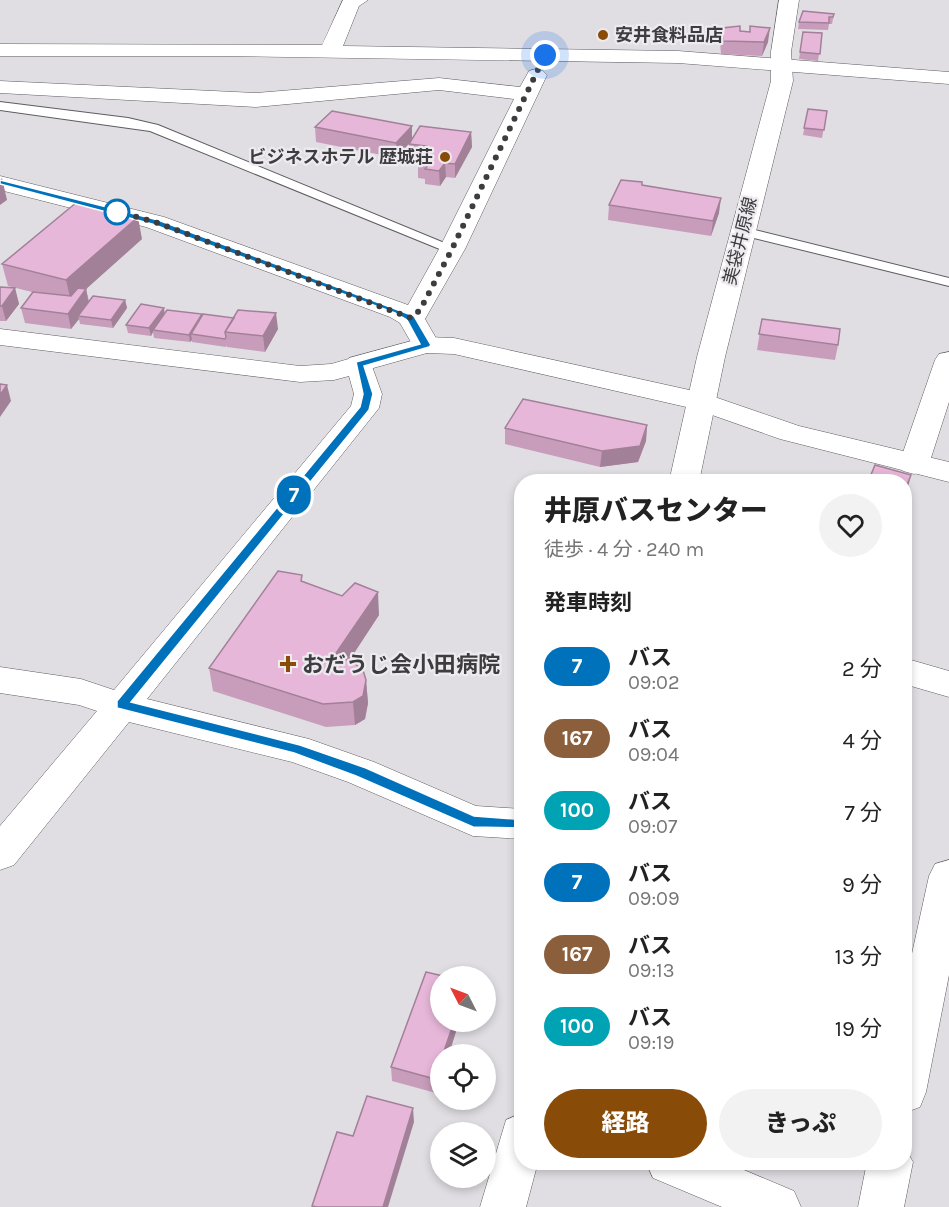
<!DOCTYPE html>
<html lang="ja">
<head>
<meta charset="utf-8">
<style>
	body { margin:0; font-family:Karla,"Noto Sans JP",sans-serif; background:#f2f2f2; color:#222; height:100vh; display:flex; flex-direction:column; font-size:22px; white-space:nowrap }
	* { box-sizing:border-box; margin:0 }
	p { font-size:20px; color:#767676 }
	.icon { flex:none; width:33px; height:33px; fill:none; stroke:currentColor; stroke-width:2; stroke-linecap:round; stroke-linejoin:round }
	.map { position:relative; flex:1; overflow:hidden }
	.details { position:absolute; left:514px; top:474px; width:398px; height:696px; display:flex; flex-direction:column; background:#fff; border-radius:24px; box-shadow:0 3px 9px #0003 }
	.details>* { flex:none }
	.badge { padding:0 12px; border-radius:20px; font-size:21px; line-height:39px }
	.needle { width:39px; rotate:312deg }
	.controls { position:absolute; left:430px; top:966px; display:grid; gap:12px }
	.controls a { display:grid; place-items:center; width:66px; height:66px; border-radius:50%; background:#fff; box-shadow:0 3px 9px #0003; font-size:30px }
	.you { position:absolute; width:30px; height:30px; margin:-15px; border:4px solid #fff; border-radius:50%; background:#1a73e8; box-shadow:0 0 0 9px #1a73e833 }
	.map>.badge { position:absolute; translate:-50% -50%; box-shadow:0 0 0 3px #fff }
	h2 { padding:0 30px; font-size:22px; line-height:54px }
	.round { display:grid; place-items:center; flex:none; width:63px; height:63px; border-radius:32px; background:#f2f2f2 }
	.overview { display:flex; align-items:center; justify-content:space-between; height:102px; padding:0 30px }
	h1 { font-size:28px; font-weight:800; line-height:45px }
	.cta { display:flex; gap:12px; margin-top:auto; padding:12px 30px }
	.cta a { flex:1; height:69px; border-radius:36px; background:#884c08; color:#fff; font-size:24px; font-weight:800; line-height:69px; text-align:center }
	.cta a+a { background:#f2f2f2; color:#222 }
	ul { padding:0; list-style:none }
	li { display:flex; align-items:center; gap:18px; height:72px; padding:0 30px }
	li div { flex:1 }
	li b { display:block; font-size:22px }
	li em { font-style:normal }
	li .badge { min-width:66px; font-weight:700; text-align:center }
	.map>svg:first-child { display:block }
	.lines { fill:none; stroke-linecap:round; stroke-linejoin:round }
	.service-casing { stroke:#5e5c60; stroke-width:2 }
	.minor-casing { stroke:#5e5c60; stroke-width:1 }
	.tertiary-casing { stroke:#5e5c60; stroke-width:1 }
	.secondary-casing { stroke:#5e5c60; stroke-width:1 }
	.service { fill:#fff; fill-rule:evenodd }
	.minor { fill:#fff; fill-rule:evenodd }
	.tertiary { fill:#fff; fill-rule:evenodd }
	.secondary { fill:#fff; fill-rule:evenodd }
	.wall { fill:#c79dbb }
	.shaded-wall { fill:#a28098 }
	.building { fill:#e7b7d9; stroke:#a28098; stroke-width:1.5 }
	.line { fill:#0072bc; stroke:#fff; stroke-width:1.5 }
	.walk { stroke:#3d3c3e; stroke-width:6; stroke-dasharray:0 10.8 }
	.poi-dot { fill:#884c08; stroke:#edebf0; stroke-width:2 }
	.stop-dot { fill:#fff; stroke:#0072bc; stroke-width:3 }
	.labels { text-anchor:middle; stroke-width:4.5; stroke-linejoin:round; paint-order:stroke }
	.far-poi-label { font-size:18px; font-weight:bold; fill:#3d3c3e; stroke:#edebf0; text-anchor:start }
	.far-street-label { font-size:18px; fill:#3d3c3e; stroke:#edebf0 }
	.poi-label { font-size:22px; font-weight:bold; fill:#3d3c3e; stroke:#edebf0; text-anchor:start }
</style>
</head>
<body>
<div class="map">
<svg width="949" height="1207" viewBox="0 0 949 1207">
	<rect width="100%" height="100%" fill="#e0dee3"/>
	<g class="lines">
		<defs>
			<path id="service" d="M0 102 128 118 158 125 459 249 452 253 447 252 150 131 0 110Z
				M743 227 949 278V286L738 234V228Z"/>
			<path id="minor" d="M343 0H368L359 6 343 46 678 51 949 72V84L678 63 225 56H0V44L322 45Z
				M536 69 543 71 547 75 465 249 425 319 440 345 436 351 426 353 416 351 400 323 390 317 146 227 0 190V176L164 217 408 305 439 249 514 99 439 90 256 107 0 93V81L256 93 439 78 520 87 529 71Z
				M0 329 300 366 331 364 359 356 369 358 382 394 379 408 147 699 309 739 374 762 476 806 522 809V839L473 836 348 782 292 762 129 722 14 865 0 870V826L97 711 79 705 0 693V667L81 679 114 690 351 406 354 394 349 376 334 380 300 382 0 345Z
				M949 352V402L929 464 925 471 914 474 903 471 899 464 935 360 939 354Z
				M904 658 949 671V697L904 684Z
				M949 860V975L926 1092 920 1107 904 1113V990L929 876 935 864Z
				M904 1146 913 1162 904 1207H858L867 1162H904Z"/>
			<path id="tertiary" d="M426 337 454 338 703 393 799 426 949 462V482L780 439 695 409 454 354 427 353 359 372 349 370 345 364 349 358Z
				M646 1162H725L794 1191 801 1207H722L653 1178Z"/>
			<path id="secondary" d="M779 0H799L791 52 793 81 725 357 699 482H669L697 357 771 81V52Z
				M522 1113V1162H538L526 1207H480L506 1120Z"/>
		</defs>
		<use href="#service" class="service-casing"/>
		<use href="#minor" class="minor-casing"/>
		<use href="#tertiary" class="tertiary-casing"/>
		<use href="#secondary" class="secondary-casing"/>
		<use href="#service" class="service"/>
		<use href="#minor" class="minor"/>
		<use href="#tertiary" class="tertiary"/>
		<use href="#secondary" class="secondary"/>
	</g>
	<path class="wall" d="M834 14 832 24H829L828 30 798 29 799 22Z
		M722 28 750 32 768 42 762 56 721 54 720 42Z
		M803 32 822 33 818 61 799 59Z
		M808 109 827 111 822 138 803 135Z
		M315 127 412 139 471 132 472 147 455 178 446 177 440 186 425 184V179L418 178V163L420 160 409 158V143L397 158 316 142Z
		M642 185 719 213 711 236 608 220 609 205Z
		M142 239 86 289 89 301 125 300 127 308 113 328 80 324 79 319 71 329 25 323 21 308 32 292 8 286 2 264Z
		M0 287 15 288 19 304 6 321H0Z
		M165 313 202 316 278 329 265 352 227 347V345L226 347 192 342V340L190 342 154 338 153 332 151 336 128 333 126 325Z
		M762 319 838 345 835 360 757 350Z
		M647 425 646 441 638 462 600 467 505 444V428Z
		M303 581 379 615 349 661 366 680 368 703 365 719 355 725 326 727 213 691 209 668Z
		M441 1022H459L436 1093 392 1081 391 1067Z"/>
	<path class="shaded-wall" d="M770 28 768 42 762 56 764 42Z
		M412 126V140L397 158 396 143Z
		M471 132 472 147 455 178V164Z
		M445 163 446 177 440 186 439 171Z
		M2 178 7 200 0 205V180Z
		M721 198 719 213 711 236 713 221Z
		M138 217 142 239 86 289 89 304 78 316 79 319 71 329 68 314 71 302 66 280Z
		M15 288 19 304 6 321 2 306Z
		M125 300 127 308 113 328 111 320Z
		M164 308 165 316 153 330V332L151 336 149 328Z
		M276 313 278 329 265 352 263 336Z
		M202 314 203 322 191 334 192 340 190 342 189 335Z
		M7 385 11 401 0 417V395Z
		M647 425 646 441 638 462 600 467 602 451Z
		M911 475 907 491 904 497V492Z
		M378 592 379 615 337 679 334 656Z
		M366 680 368 703 365 719 355 725 353 702Z
		M454 1022H459L449 1054H443Z
		M441 1062V1078L436 1093 435 1079Z
		M413 1108 414 1122 388 1207H383Z"/>
	<path class="building" d="M803 11 834 14 833 17H829V23L799 22Z
		M740 26V31L750 32V26L770 28 764 42 723 41 722 28Z
		M803 32 822 33 820 54 800 52Z
		M808 109 827 111 824 130 804 128Z
		M332 111 412 126 396 143 315 127Z
		M420 126 471 132 455 164 445 163 439 171 425 169 429 164 418 163 427 146 409 144Z
		M621 180 642 182V185L721 198 713 221 609 205Z
		M77 202 138 217 66 280 2 264Z
		M0 287 15 288 2 306H0Z
		M78 288 86 289 68 314 21 308 33 292 71 296Z
		M93 296 125 300 111 320 78 316Z
		M141 304 164 308 149 328 126 325Z
		M167 310 202 314 189 335 153 330Z
		M238 310 276 313 263 336 225 332Z
		M203 314 234 318 225 332 226 337 225 339 191 334Z
		M762 319 840 329 838 345 759 334Z
		M0 384 7 385 0 395Z
		M523 399 647 425 640 446 602 451 505 428Z
		M875 465 911 475 904 492V482H868Z
		M278 571 302 575 301 581 342 596 355 583 378 592 334 656 351 661 363 670 366 680 363 696 353 702 323 704 209 668Z
		M426 972 443 976H441V1022H454L443 1054H441V1062L435 1079 391 1067Z
		M367 1096 413 1108 383 1207H317L312 1206 337 1132 353 1136Z"/>
	<path class="line" d="M0 180 158 220 414 316 431 345 429 347 364 366 373 394 369 410 131 702 300 745 366 768 474 816 527 820V828L473 827 356 776 294 753 117 708V701L360 407 363 394 356 362 420 344 407 320 395 313 152 224 0 184Z"/>
	<g class="lines">
		<path class="walk" d="M117 212 111 210 155 222 411 318 420 310 452 249 545 55"/>
	</g>
	<g class="poi-dot">
		<circle cx="603" cy="35" r="6"/>
		<circle cx="445" cy="157" r="6"/>
		<path d="M285 655h6v6h6v6h-6v6h-6v-6h-6v-6h6z"/>
	</g>
	<circle class="stop-dot" cx="117" cy="212" r="12"/>
	<g class="labels">
		<g class="far-poi-label">
			<text x="615" y="41">安井食料品店</text>
			<text x="433" y="163" text-anchor="end">ビジネスホテル 歴城荘</text>
		</g>
		<g class="far-street-label">
			<text transform="translate(740 241) rotate(-76)" y="6">美袋井原線</text>
		</g>
		<g class="poi-label">
			<text x="302" y="672">おだうじ会小田病院</text>
		</g>
	</g>
</svg>
<div class="controls">
<a><svg class="needle" viewBox="-14 -14 28 28"><path d="M0-13l5 13h-10z" fill="#e53935"/><path d="M0 13l5-13h-10z" fill="#767676"/></svg></a>
<a><svg class="icon" aria-label="locate" viewBox="0 0 24 24"><circle cx="12" cy="12" r="6"/><path d="M12 2v4M12 18v4M2 12h4M18 12h4"/></svg></a>
<a><svg class="icon" aria-label="layers" viewBox="0 0 24 24"><path d="M12 4l9 5-9 5-9-5zM3 14l9 5 9-5"/></svg></a>
</div>
<div class="you" style="left:545px;top:55px"></div>
<b class="badge" style="left:294px;top:495px;background:#0072bc;color:#fff">7</b>
<section class="details">
<div class="overview"><div><h1>井原バスセンター</h1><p>徒歩 · 4 分 · 240 m</p></div><a class="round"><svg class="icon" aria-label="heart" viewBox="0 0 24 24"><path d="M12 20l-8-8c-3-5 5-10 8-4 3-6 11-1 8 4z"/></svg></a></div>
<h2>発車時刻</h2>
<ul>
<li><span class="badge" style="background:#0072bc;color:#fff">7</span><div><b>バス</b><p>09:02</p></div><em>2 分</em></li>
<li><span class="badge" style="background:#8b5e3c;color:#fff">167</span><div><b>バス</b><p>09:04</p></div><em>4 分</em></li>
<li><span class="badge" style="background:#00a3b4;color:#fff">100</span><div><b>バス</b><p>09:07</p></div><em>7 分</em></li>
<li><span class="badge" style="background:#0072bc;color:#fff">7</span><div><b>バス</b><p>09:09</p></div><em>9 分</em></li>
<li><span class="badge" style="background:#8b5e3c;color:#fff">167</span><div><b>バス</b><p>09:13</p></div><em>13 分</em></li>
<li><span class="badge" style="background:#00a3b4;color:#fff">100</span><div><b>バス</b><p>09:19</p></div><em>19 分</em></li>
</ul>
<div class="cta"><a>経路</a><a>きっぷ</a></div>
</section>
</div>
</body>
</html>
